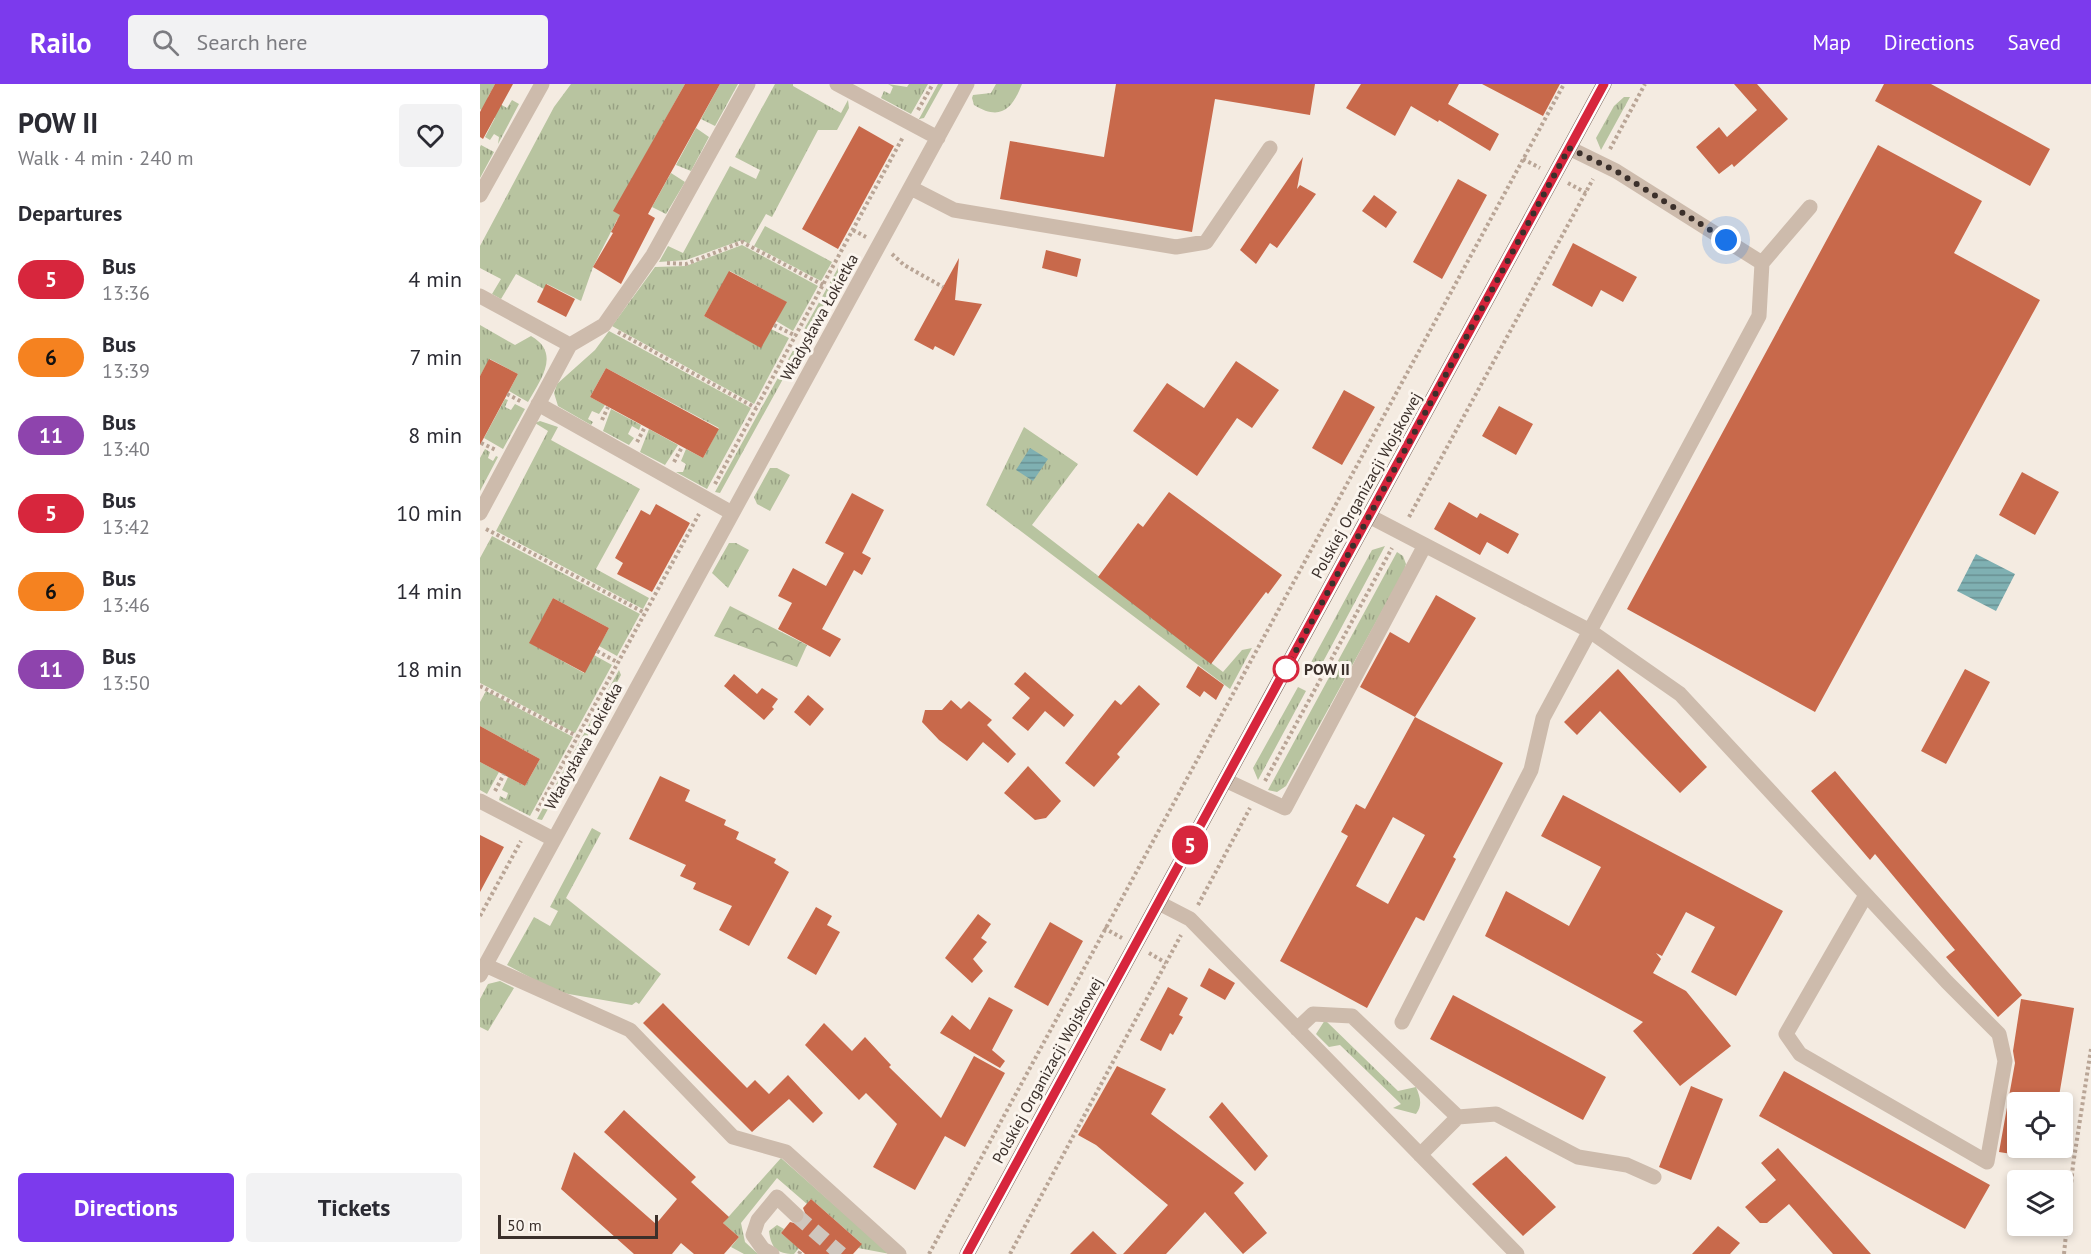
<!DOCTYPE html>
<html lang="en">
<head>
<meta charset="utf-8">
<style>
	body { margin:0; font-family:"PT Sans",sans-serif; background:#f2f2f3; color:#2b2b33; height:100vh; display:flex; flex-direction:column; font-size:22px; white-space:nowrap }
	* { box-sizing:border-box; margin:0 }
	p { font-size:20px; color:#7c7c81 }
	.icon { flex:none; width:33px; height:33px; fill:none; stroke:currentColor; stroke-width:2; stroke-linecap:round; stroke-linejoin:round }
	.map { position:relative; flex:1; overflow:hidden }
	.side { display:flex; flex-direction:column; background:#fff; width:480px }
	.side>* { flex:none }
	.badge { padding:0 12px; border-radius:20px; font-size:21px; line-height:39px }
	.controls { position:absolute; left:1527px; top:1008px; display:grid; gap:12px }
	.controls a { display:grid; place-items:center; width:66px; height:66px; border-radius:6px; background:#fff; box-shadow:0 3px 9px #0003; font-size:30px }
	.scale { position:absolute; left:18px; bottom:15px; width:160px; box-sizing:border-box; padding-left:6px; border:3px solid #3b302b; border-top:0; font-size:16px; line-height:21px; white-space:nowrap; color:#3b302b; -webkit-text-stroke:4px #fbf5ee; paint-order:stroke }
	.you { position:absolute; width:30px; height:30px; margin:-15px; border:4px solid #fff; border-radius:50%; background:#1a73e8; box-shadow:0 0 0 9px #1a73e833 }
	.map>.badge { position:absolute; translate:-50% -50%; box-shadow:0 0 0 3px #fff }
	h2 { padding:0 18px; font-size:22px; line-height:54px }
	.round { display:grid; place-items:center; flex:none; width:63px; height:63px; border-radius:6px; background:#f2f2f3 }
	.head { display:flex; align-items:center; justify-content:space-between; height:102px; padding:0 18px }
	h1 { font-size:28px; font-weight:700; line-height:45px }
	.primary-button { display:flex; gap:12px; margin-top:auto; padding:12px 18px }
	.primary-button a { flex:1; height:69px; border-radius:6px; background:#7c3aed; color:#fff; font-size:24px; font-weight:700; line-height:69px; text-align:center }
	.primary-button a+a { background:#f2f2f3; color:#2b2b33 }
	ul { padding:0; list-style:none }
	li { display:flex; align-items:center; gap:18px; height:78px; padding:0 18px }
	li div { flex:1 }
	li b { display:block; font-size:22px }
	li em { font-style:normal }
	li .badge { min-width:66px; font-weight:700; text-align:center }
	header { display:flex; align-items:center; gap:36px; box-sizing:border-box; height:84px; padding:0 30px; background:#7c3aed; color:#fff }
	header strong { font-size:28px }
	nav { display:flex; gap:33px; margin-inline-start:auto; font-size:21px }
	.search { width:420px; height:54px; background:#f2f2f3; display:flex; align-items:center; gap:15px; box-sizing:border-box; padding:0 21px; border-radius:6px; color:#7c7c81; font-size:22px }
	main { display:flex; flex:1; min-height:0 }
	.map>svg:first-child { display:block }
	.grass { fill:url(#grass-tufts) }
	.park { fill:url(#park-crowns) }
	.water { fill:url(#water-rules) }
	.building { fill:#c8694b; fill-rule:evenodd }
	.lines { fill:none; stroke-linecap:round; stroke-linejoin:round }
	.minor-tunnel { stroke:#cfc6bd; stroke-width:15; stroke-dasharray:15 8; stroke-linecap:butt }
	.path { stroke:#b9a596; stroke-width:4; stroke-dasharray:3 3; stroke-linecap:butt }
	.minor { stroke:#cdbbac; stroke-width:15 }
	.major { stroke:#7d675c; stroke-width:15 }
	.line-casing { stroke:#fff; stroke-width:14 }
	.line { stroke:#d7263d; stroke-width:9 }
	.walk { stroke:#3b302b; stroke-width:6; stroke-dasharray:0 10.8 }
	.stop-dot { fill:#fff; stroke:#d7263d; stroke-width:3 }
	.labels { text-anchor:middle; stroke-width:6; stroke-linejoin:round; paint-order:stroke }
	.street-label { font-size:16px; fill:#3b302b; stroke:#fbf5ee }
	.stop-label { font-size:16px; font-weight:bold; fill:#3b302b; stroke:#fbf5ee; text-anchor:start }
</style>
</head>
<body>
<header>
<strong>Railo</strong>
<div class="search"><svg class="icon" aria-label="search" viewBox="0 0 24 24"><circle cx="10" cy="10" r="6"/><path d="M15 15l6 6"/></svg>Search here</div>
<nav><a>Map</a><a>Directions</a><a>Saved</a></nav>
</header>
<main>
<section class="side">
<div class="head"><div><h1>POW II</h1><p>Walk · 4 min · 240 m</p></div><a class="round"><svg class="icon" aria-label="heart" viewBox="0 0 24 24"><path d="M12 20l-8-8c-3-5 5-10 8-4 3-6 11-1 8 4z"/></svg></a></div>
<h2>Departures</h2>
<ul>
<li><span class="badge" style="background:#d7263d;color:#fff">5</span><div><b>Bus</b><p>13:36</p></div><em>4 min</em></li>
<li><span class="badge" style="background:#f58220;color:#111">6</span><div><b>Bus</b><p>13:39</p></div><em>7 min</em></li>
<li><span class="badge" style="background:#8e44ad;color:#fff">11</span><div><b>Bus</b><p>13:40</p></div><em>8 min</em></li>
<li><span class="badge" style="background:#d7263d;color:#fff">5</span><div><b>Bus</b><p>13:42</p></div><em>10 min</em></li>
<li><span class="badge" style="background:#f58220;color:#111">6</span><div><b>Bus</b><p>13:46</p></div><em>14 min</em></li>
<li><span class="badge" style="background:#8e44ad;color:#fff">11</span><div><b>Bus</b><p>13:50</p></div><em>18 min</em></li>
</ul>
<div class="primary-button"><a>Directions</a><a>Tickets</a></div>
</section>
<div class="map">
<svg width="1611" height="1170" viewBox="0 0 1611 1170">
	<defs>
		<pattern id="grass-tufts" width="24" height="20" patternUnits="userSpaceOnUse" patternTransform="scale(1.5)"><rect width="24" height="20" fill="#b8c4a0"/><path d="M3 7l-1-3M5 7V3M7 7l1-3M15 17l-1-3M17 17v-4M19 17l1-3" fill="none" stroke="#97a083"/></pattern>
		<pattern id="park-crowns" width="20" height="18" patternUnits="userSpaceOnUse" patternTransform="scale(1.5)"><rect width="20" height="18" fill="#b8c4a0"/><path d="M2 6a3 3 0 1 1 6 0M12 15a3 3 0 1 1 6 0" fill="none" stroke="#97a083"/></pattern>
		<pattern id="water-rules" width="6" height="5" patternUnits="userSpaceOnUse" patternTransform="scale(1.5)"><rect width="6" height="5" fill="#7fb0b2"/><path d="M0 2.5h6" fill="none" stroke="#699091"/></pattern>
	</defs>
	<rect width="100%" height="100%" fill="#f4ebe1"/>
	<path class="grass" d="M0 0H15L8 13 27 24 32 16 39 20 18 60 19 53 14 50 10 56 5 53 15 34 0 25Z
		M91 0H205L134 127 146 134 137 136 113 183 101 217 67 200 64 205 36 190 21 215 12 210 21 195 0 184V162L74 23Z
		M240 0H258L235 42 221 35Z
		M295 0H313V2L361 29 368 16 369 24 357 46H338L292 133 286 130 269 160 262 156 206 176 179 178 188 162 203 169 250 82 276 95 280 86 255 73Z
		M408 0 427 3 429 0H448L431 30 401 14 404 7 410 10 413 3Z
		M458 0H463L444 34 439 35Z
		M516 0H542C532 26 520 37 494 21L492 14 493 11 511 9Z
		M1144 13H1150L1121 66 1116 54 1134 22Z
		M216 44 229 53 211 87 196 81Z
		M1 61 14 68 0 94V63Z
		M191 89 205 98 186 130 172 123Z
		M285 142 352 178 341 197 274 162Z
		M262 161 338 202 313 247 296 237 306 218 250 187 224 232 281 263 291 245 309 254 274 320 132 242 175 183 206 182Z
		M358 184 361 190 328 249H322Z
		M0 241 35 261 51 252C81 269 61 295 48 318L29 307 38 290 10 275 0 292Z
		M129 247 271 324 227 405 196 388H203L206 380 201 377 206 365 223 374 239 344 126 284 110 313 125 321 119 330 112 327 108 335 113 338 111 341 78 322 74 309 77 300 115 266Z
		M316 261 319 266 240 409 235 408Z
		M25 315 28 316 25 323 31 326 35 320 45 325 23 365 4 354Z
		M131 325 161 341 159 346 152 342 148 350 154 354 149 361 123 347Z
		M60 337 78 343 71 356 160 405 116 485 169 514 163 525 16 447 68 347 55 339Z
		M544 343 598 380 552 441 743 588 762 566 772 564 750 605 506 421Z
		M169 345 198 361 185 381 160 368Z
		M5 365 10 368 8 374 13 377 16 372 18 373 0 407V374Z
		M290 384H297L310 391 290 427 277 420 274 413Z
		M12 452 160 530 137 572 119 562 129 544 73 514 50 559 104 589 114 571 132 581 95 649 0 599V474Z
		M249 459H256L269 466 248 504 232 489Z
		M905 462 837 589 828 584 892 466Z
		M917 468 923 472 926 480 924 487 806 702 797 708 788 706Z
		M139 586 141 591 62 736 57 735Z
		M818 603 826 607 778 696 773 684Z
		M6 607 93 653 50 732 19 716 20 712 26 715 28 709 22 706 28 693 45 702 60 675 0 642V618Z
		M0 678 19 688 7 710 0 706Z
		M112 744 121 749 86 814 181 890 159 920 156 918 152 921 77 908 27 881 54 833 70 842 78 827 70 823Z
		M20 897 34 904 8 947 0 943V915L8 900Z
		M845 936 918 1007 936 1003C940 1013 943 1021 936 1030L913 1024 921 1020 860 961 849 963 836 950Z
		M301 1074 410 1170 378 1164 381 1159 331 1115 327 1120 297 1094 261 1139 265 1158 278 1170H264L251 1163 259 1153 243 1139Z
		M297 1141 304 1145 301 1149 319 1164 314 1170C297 1170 291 1164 289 1147Z"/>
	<path class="park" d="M250 522 327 561 317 583 234 552Z"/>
	<path class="water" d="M550 364 568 375 553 397 536 386Z
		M1496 470 1535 490 1516 527 1477 507Z"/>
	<path class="building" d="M15 0H33L3 55 0 53V28Z
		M205 0H240L168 130 175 134 141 200 113 183 133 149 131 148 140 131 133 127Z
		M636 0H835L830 31 735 15 712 148 520 115 530 57 624 73Z
		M881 0H979L968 20 1019 50 1010 67 959 36 958 38 931 22 915 52 866 24Z
		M1002 0H1080L1063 32Z
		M1254 0H1277L1308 35 1254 83 1252 80 1239 90 1216 63 1239 43 1247 53 1277 26Z
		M1404 0H1451L1570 65 1550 102 1395 17Z
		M379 42 414 62 358 165 322 145Z
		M1398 61 1502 117 1474 169 1560 216 1335 628 1147 525Z
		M823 73 817 105 820 101 836 110 797 164 790 159 776 180 760 166Z
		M978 95 1007 111 962 195 933 178Z
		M894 111 917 128 906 144 882 127Z
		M1093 159 1157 193 1143 218 1121 206 1112 223 1072 201Z
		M566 166 601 175 597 193 562 184Z
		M479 174 475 216 502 220 474 272 455 262 453 266 434 256Z
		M249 187 307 218 281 264 224 232Z
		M66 200 95 215 86 233 57 218Z
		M9 275 38 290 0 361V292Z
		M756 277 799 306 772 344 757 334 717 392 653 347 687 299 724 324Z
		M126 284 239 345 223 374 110 313Z
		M864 306 895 323 862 381 832 364Z
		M1019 322 1053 340 1036 371 1002 352Z
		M1542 388 1579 408 1555 451 1519 431Z
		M689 408 802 491 788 510 786 508 731 580 618 493 658 439 663 443Z
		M372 409 404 426 382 469 391 474 382 491 374 486 342 545 361 555 350 573 298 545 312 519 298 512 313 484 346 502 364 469 345 459Z
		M969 418 997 434 1000 429 1039 450 1028 470 1007 458 1000 471 954 445Z
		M176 420 210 439 172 508 137 490 143 479 135 474 161 426 170 431Z
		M956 511 996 534 935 633 880 603 910 548 929 559Z
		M73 514 129 544 105 589 49 559Z
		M718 582 744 601 736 616 724 607 720 613 706 603Z
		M1138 585 1227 683 1200 709 1120 627 1097 651 1084 638Z
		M1485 585 1510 598 1466 680 1441 667Z
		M545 588 594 631 584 643 565 627 548 647 532 634 550 614 534 600Z
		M254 590 277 610 282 604 298 615 292 623 294 625 284 636 244 602Z
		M659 601 680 620 637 670 640 673 614 703 585 679 635 616 641 621Z
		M328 611 344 625 330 642 314 628Z
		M471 616 481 625 489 617 512 636 507 641 536 670 528 679 503 658 487 677 459 656 442 638 445 626H462Z
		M935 633 1023 679 973 773 976 775 944 837 936 833 887 924 800 877 868 752 861 748 876 720 885 725ZM913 733 945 751 908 820 876 802Z
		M0 642 60 675 45 702 0 678Z
		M548 682 581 717 566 734 555 736 524 709Z
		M1355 687 1542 911 1518 933 1466 873 1475 866 1395 770 1390 776 1331 707Z
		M180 692 210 706 205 717 246 736 244 741 259 748 256 755 296 775 294 779 309 788 269 862 239 846 252 822 213 805 216 799 200 792 206 781 149 755Z
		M1083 711 1303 827 1256 912 1211 888 1235 843 1206 828 1182 872 1176 869 1181 875 1173 889 1206 907 1251 962 1200 1002 1153 947 1163 938 1005 852 1026 807 1089 842 1121 783 1061 752Z
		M0 751 24 763 0 808Z
		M336 823 352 832 347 841 360 848 336 891 307 874Z
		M498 830 511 840 501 854 507 858 493 875 503 887 492 899 465 874Z
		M570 838 603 857 568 922 534 903Z
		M729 884 755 899 745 916 720 902Z
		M688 903 708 914 699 931 703 933 693 951 690 949 681 967 660 956Z
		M973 911 1126 993 1103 1036 950 955Z
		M509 913 533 926 512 966 525 977 520 984 460 949 472 931 490 946Z
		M1541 915 1594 924 1578 1018H1538V1071L1519 1068 1535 979 1533 967Z
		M183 919 267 1004 275 996 289 1010 308 991 343 1029 333 1039 309 1015 272 1048 163 939Z
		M344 939 372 967 385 953 411 981 409 983 461 1034 494 972 525 989 485 1063 465 1052 435 1106 393 1083 417 1040 386 1009 379 1016 325 961Z
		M637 982 686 1005 671 1030 764 1099 754 1109 787 1149 763 1170 725 1128 686 1170H643L688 1121 616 1061 598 1051Z
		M1304 987 1510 1101 1485 1145 1279 1032Z
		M1211 1002 1243 1015 1211 1096 1179 1083Z
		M742 1018 788 1072 775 1087 729 1033Z
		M144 1026 216 1093 211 1098 249 1133 243 1139 259 1153 244 1170H214L201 1159 192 1170H154L81 1105 94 1068 176 1140 197 1115 124 1048Z
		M1298 1064 1391 1170H1353L1309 1120 1287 1139H1280L1265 1123 1296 1096 1281 1079Z
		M1026 1072 1076 1123 1043 1152 992 1100Z
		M331 1115 382 1160 373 1170H325L301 1149 310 1138 318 1140 323 1137 325 1129 323 1124Z
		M1238 1142 1260 1159 1250 1170H1212Z
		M613 1147 637 1170H590Z"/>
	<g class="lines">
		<path class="minor-tunnel" d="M316 1131 361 1170"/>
		<path class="path" d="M438 26 453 0
			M1130 65 1165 0
			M1043 75 1060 84
			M1088 99 1106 109
			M373 146 386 153
			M412 170 424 181 463 203
			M187 179 206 180 262 158 343 201
			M294 241 316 252
			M138 248 276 324
			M27 310 42 318
			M122 336 128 323
			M157 358 165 343
			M1 359 16 366
			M194 378 202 363
			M235 400 423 53
			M929 433 1113 95
			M6 445 165 529
			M117 567 137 578
			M0 602 97 652
			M785 697 912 464
			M15 707 24 690
			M57 727 219 430
			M718 821 770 724
			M0 832 41 757
			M624 844 642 854
			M669 869 686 879
			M319 1170 321 1166
			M449 1170 1084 0
			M530 1170 701 851
			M1584 1170 1593 1081 1611 965"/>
		<path class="minor" d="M357 0 458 54
			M1089 64 1136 87 1282 179
			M431 104 474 126 696 163 726 158 790 64
			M0 111 62 0
			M0 212 90 261
			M58 320 252 429
			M0 429 90 261 124 241 173 171 268 0
			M889 432 1110 547 1200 610 1467 898 1519 950 1525 977 1507 1078 1320 970 1306 950 1386 811
			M745 696 805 724 945 461
			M0 717 73 755
			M679 819 710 835 1037 1170
			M5 881 150 946 253 1053 306 1068 419 1170
			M0 891 487 0
			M922 938 1051 686 1063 634 1279 232 1282 179 1330 123
			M817 945 833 930 872 932 978 1033
			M940 1071 978 1033 1016 1030 1098 1073 1147 1081 1174 1093
			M292 1170 283 1165 273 1151 278 1136 297 1113 316 1131"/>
		<path class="major" d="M487 1170 1124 0"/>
	</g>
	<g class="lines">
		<defs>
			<path id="line" d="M487 1170 1124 0"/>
		</defs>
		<use href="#line" class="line-casing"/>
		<use href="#line" class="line"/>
		<path class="walk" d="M806 585 1089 64 1136 87 1246 156"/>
	</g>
	<circle class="stop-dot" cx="806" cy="585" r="12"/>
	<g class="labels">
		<g class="street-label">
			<text transform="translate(339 233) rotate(-61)" y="6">Władysława Łokietka</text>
			<text transform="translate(886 401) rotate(-61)" y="6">Polskiej Organizacji Wojskowej</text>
			<text transform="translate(103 662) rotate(-61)" y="6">Władysława Łokietka</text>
			<text transform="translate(567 986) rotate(-61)" y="6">Polskiej Organizacji Wojskowej</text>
		</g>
		<g class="stop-label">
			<text x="824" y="591">POW II</text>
		</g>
	</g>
</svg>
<div class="controls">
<a><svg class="icon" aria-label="locate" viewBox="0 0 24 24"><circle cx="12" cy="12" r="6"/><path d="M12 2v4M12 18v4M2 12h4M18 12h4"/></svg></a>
<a><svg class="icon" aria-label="layers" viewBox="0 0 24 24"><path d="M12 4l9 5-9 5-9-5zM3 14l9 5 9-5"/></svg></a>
</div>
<div class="scale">50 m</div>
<div class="you" style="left:1246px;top:156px"></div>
<b class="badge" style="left:710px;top:761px;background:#d7263d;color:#fff">5</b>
</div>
</main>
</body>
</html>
